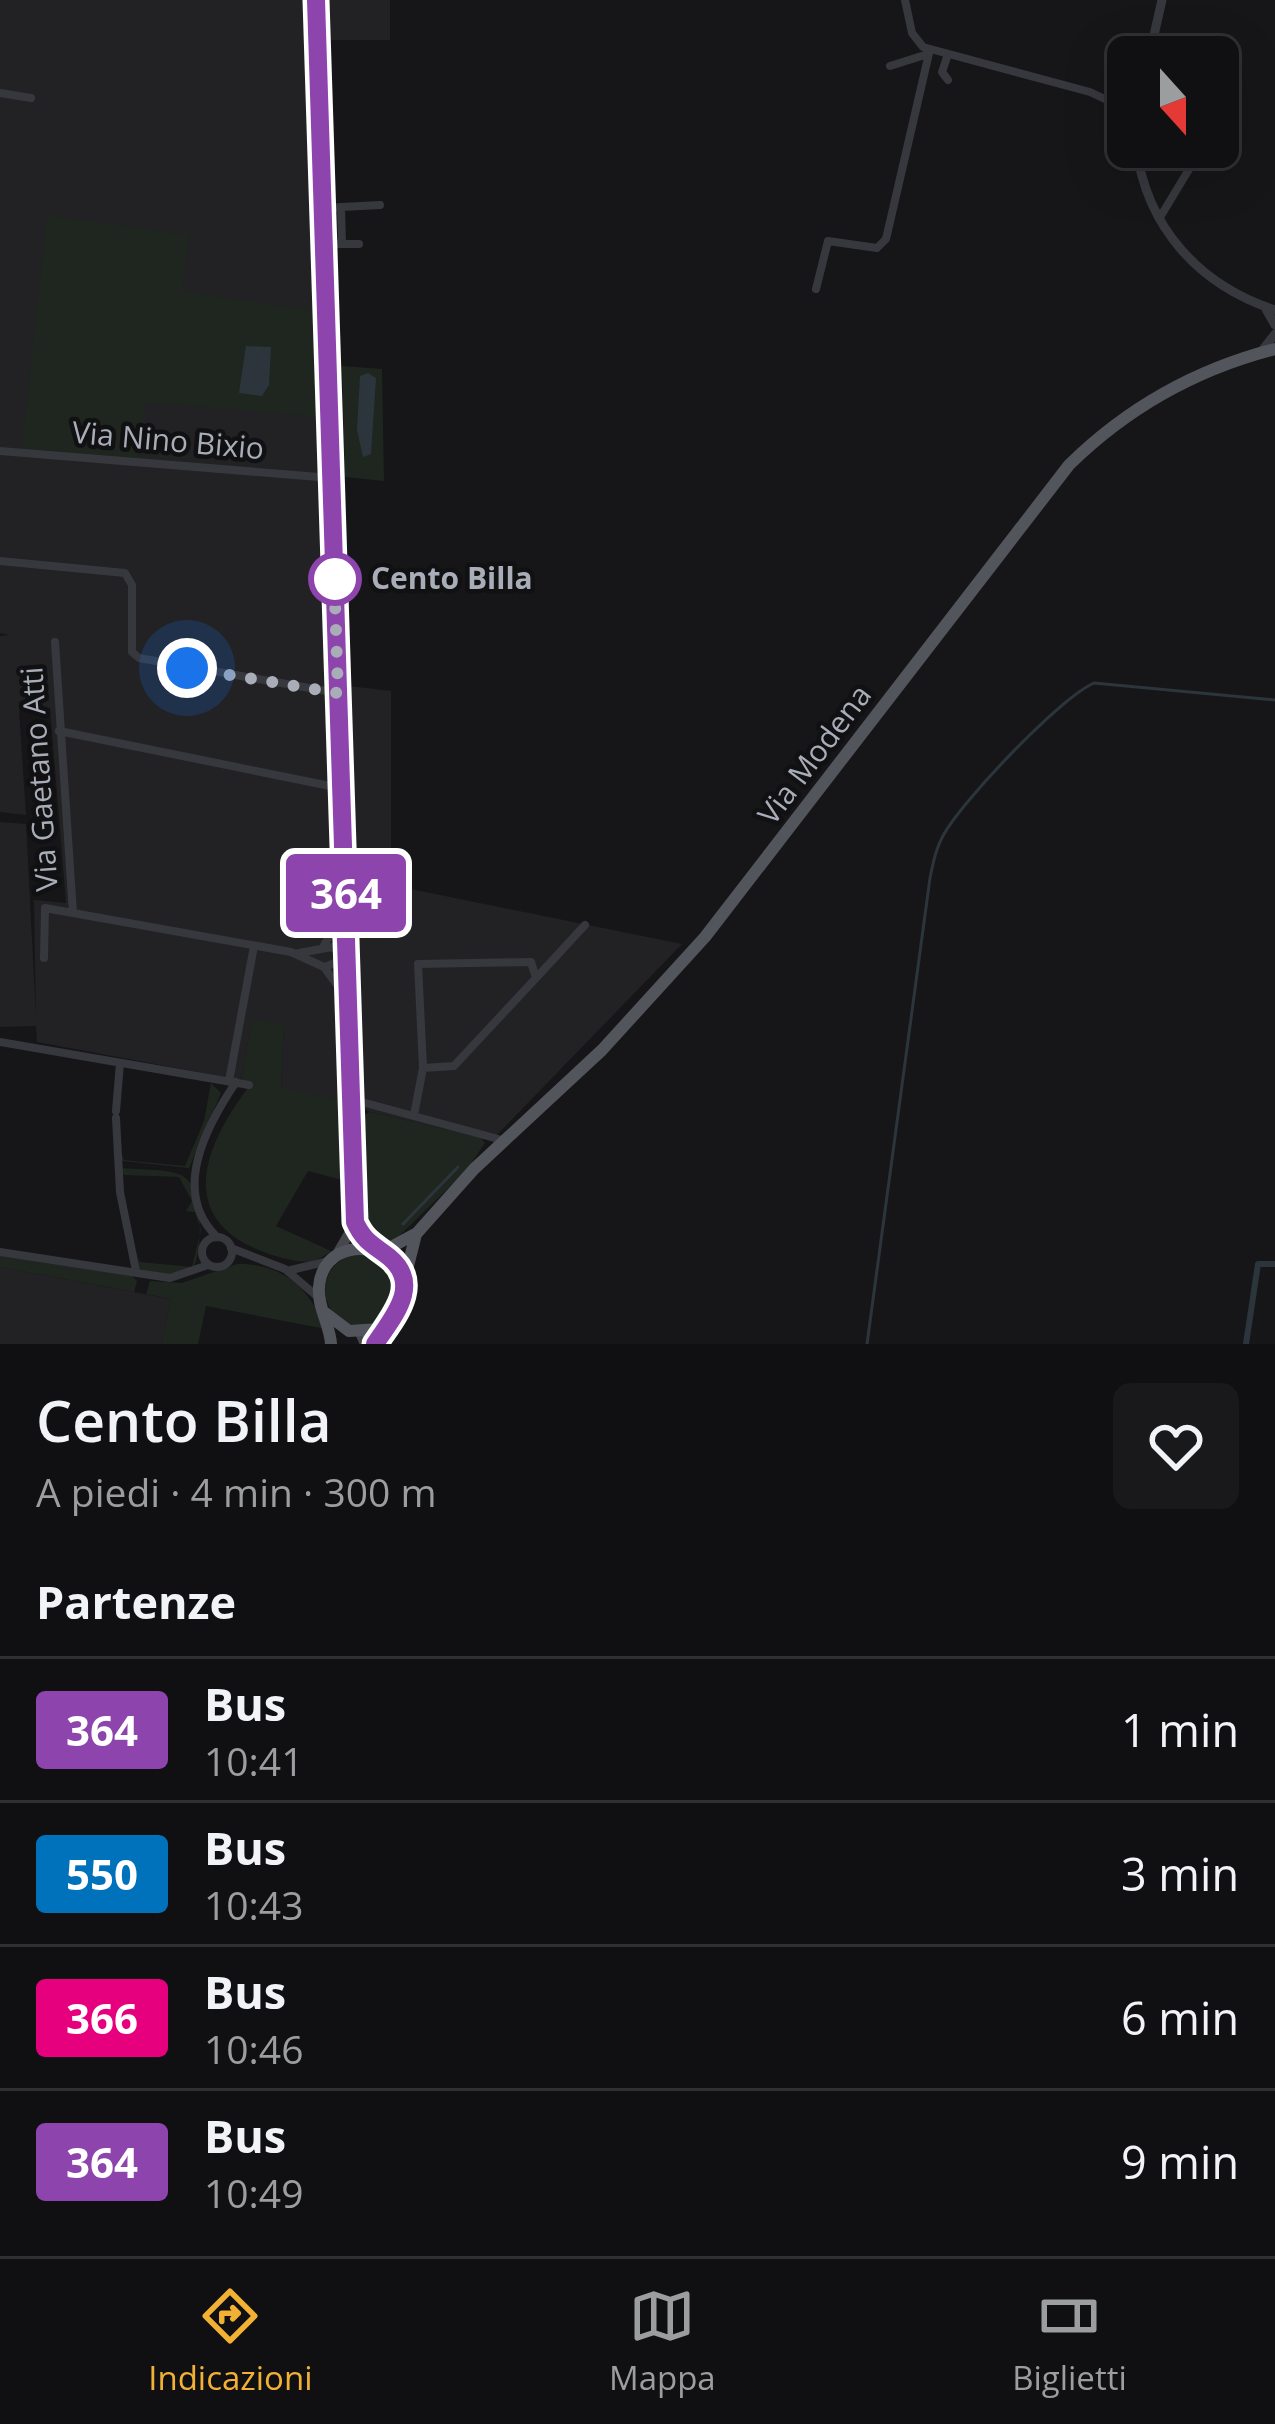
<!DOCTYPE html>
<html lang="it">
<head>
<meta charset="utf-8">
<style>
	body { margin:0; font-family:"Open Sans",sans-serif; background:#19191b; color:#f1f3f6; height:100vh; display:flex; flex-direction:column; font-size:45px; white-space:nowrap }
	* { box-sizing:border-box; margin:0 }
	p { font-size:39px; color:#9c9d9f }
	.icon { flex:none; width:66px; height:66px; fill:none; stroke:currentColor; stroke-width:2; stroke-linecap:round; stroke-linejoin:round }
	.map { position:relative; height:1344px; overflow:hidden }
	.drawer { display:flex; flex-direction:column; background:#101012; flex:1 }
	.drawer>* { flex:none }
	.badge { padding:0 24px; border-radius:9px; font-size:42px; line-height:78px }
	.needle { width:78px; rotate:159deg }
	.controls { position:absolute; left:1107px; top:36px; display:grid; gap:24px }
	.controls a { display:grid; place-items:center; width:132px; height:132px; border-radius:18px; background:#101012; box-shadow:0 12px 48px #0002,0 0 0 3px #303032; font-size:60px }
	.you { position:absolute; width:60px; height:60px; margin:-30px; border:9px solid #fff; border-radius:50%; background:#1a73e8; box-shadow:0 0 0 18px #1a73e833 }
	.map>.badge { position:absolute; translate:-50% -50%; box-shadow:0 0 0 6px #fff }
	h2 { padding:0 36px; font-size:45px; line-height:108px }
	.round { display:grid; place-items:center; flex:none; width:126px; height:126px; border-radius:18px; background:#19191b }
	.overview { display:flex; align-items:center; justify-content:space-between; height:204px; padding:0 36px }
	h1 { font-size:57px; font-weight:600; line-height:90px }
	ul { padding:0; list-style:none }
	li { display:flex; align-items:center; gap:36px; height:144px; padding:0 36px; border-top:3px solid #303032 }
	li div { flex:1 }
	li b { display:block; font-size:45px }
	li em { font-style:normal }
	li .badge { min-width:132px; font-weight:700; text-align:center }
	.tabs { display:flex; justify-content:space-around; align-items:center; height:168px; border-top:3px solid #303032; background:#101012; font-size:33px; color:#9c9d9f }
	.tabs a { display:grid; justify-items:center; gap:6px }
	.tabs .active { color:#f2b134 }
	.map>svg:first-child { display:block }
	.built { fill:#222225 }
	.green { fill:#1e261f }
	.water { fill:#2c353c }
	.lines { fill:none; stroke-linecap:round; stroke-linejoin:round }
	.stream { stroke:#2c353c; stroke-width:3 }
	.canal { stroke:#2c353c; stroke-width:6 }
	.minor { stroke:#37383d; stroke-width:8 }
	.tertiary { stroke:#37383d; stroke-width:9 }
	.secondary { stroke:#45474d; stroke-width:10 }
	.primary { stroke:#53555c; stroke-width:12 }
	.line-casing { stroke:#fff; stroke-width:27 }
	.line { stroke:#8e44ad; stroke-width:18 }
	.walk { stroke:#a8adb8; stroke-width:12; stroke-dasharray:0 21.6 }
	.stop-dot { fill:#fff; stroke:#8e44ad; stroke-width:6 }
	.labels { text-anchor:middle; stroke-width:9; stroke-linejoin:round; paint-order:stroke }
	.street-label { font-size:30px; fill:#a8adb8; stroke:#111113 }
	.stop-label { font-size:30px; font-weight:bold; fill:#a8adb8; stroke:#111113; text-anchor:start }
</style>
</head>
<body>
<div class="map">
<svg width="1275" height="1344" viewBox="0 0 1275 1344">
	<rect width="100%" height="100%" fill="#161618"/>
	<path class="built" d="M0 0H390V40H328L349 686 391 691V885L682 944 492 1140 370 1112 345 1100 281 1089 284 1024 252 1021 241 1080 37 1042 36 1026 0 1027V822L26 824 36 1017 34 900 66 903 50 708 19 711 26 815 0 812V636L9 635 0 633Z
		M0 1267 171 1299 162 1344H0Z"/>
	<path class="green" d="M47 215 189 235 182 291 321 312V417L145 402 140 460 22 449Z
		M342 366 382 369 384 481 345 477Z
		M252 1020 284 1024 281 1088 345 1100 350 1182 308 1171 276 1226 331 1251C314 1265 300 1263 279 1257 177 1228 196 1156 250 1085L241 1080Z
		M211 1083 221 1093 189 1168 122 1161V1155L124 1160 185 1166 204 1121Z
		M370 1112 480 1137 485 1143 466 1171 390 1245 372 1242C346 1206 361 1154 363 1115Z
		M121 1168C138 1170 165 1168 181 1175 205 1186 202 1248 194 1267L172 1275 138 1269 139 1257 140 1262 192 1267 201 1230 195 1212 186 1211 192 1201 179 1177 124 1175Z
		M0 1254 132 1276 137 1281 134 1292 0 1267Z
		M325 1290a36 36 0 1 1 72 0a36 36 0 1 1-72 0Z
		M237 1264C283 1263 309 1288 326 1329L206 1306 198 1344H162L171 1299 146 1294 150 1281 182 1283Z"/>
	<path class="water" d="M246 346 271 347 269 385 262 396 239 393Z
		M368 373 376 378 371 454 363 457 357 430 360 376Z"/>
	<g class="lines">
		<path class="stream" d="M403 1224 458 1167
			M867 1344 930 878C933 863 936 848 944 834 963 800 1060 698 1094 683L1275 700"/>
		<path class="canal" d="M1246 1344 1258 1264H1275"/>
		<path class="minor" d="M905 0 912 33 923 47 1090 92 1128 110
			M948 54 942 72 948 80
			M890 66 928 54
			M0 93 31 98
			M341 207 342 244
			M323 208 380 205
			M1159 219 1191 166V147
			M324 244H359
			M816 289 828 241 877 248 886 239 930 49
			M0 451 331 478
			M0 561 125 573 132 585V652L139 658 338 693
			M55 642 73 913
			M59 731 335 787
			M324 945 342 916
			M299 953 332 947 349 957 325 967
			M44 958 45 908 291 952 324 967 344 995
			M537 977 585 925
			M0 1042 249 1085
			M229 1081 254 946
			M352 1105 362 1102 502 1140
			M116 1111 120 1063
			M414 1115 423 1068 418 964 531 962 536 978 454 1066 423 1068
			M116 1118 120 1192 136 1271
			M202 1252a15 15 0 1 1 30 0a15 15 0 1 1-30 0Z
			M217 1237C170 1192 207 1125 236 1082
			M231 1248 285 1269 319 1298
			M0 1252 170 1278 208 1265
			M291 1270 329 1261"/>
		<path class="tertiary" d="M1149 57 1162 0
			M1136 147C1147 228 1199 285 1275 310
			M1266 309 1275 325
			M1260 353 1275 334"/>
		<path class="secondary" d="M316 0 349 1026
			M355 1223 374 1249
			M337 1254 355 1223 348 1020
			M360 1333 365 1344"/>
		<path class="primary" d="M382 1252 417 1233 474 1169 602 1050 705 937 1069 465C1127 408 1197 369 1275 349
			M405 1278 416 1234
			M324 1312 349 1331 380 1329 403 1300 398 1267C373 1238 322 1244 319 1287 317 1306 330 1325 331 1344"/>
	</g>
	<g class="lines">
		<defs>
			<path id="line" d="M316 0 355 1222C364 1242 374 1245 389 1257 423 1285 392 1318 375 1344"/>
		</defs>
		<use href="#line" class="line-casing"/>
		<use href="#line" class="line"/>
		<path class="walk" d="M187 668 338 693 334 569 335 579"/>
	</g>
	<circle class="stop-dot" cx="335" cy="579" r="24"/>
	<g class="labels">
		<g class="street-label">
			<text transform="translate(168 441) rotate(5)" y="10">Via Nino Bixio</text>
			<text transform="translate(815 755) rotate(-53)" y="10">Via Modena</text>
			<text transform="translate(40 779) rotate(-94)" y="10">Via Gaetano Atti</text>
		</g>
		<g class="stop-label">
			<text x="371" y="589">Cento Billa</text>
		</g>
	</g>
</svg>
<div class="controls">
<a><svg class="needle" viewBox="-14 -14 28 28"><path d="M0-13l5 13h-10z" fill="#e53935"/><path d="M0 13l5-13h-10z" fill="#9c9d9f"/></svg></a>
</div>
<div class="you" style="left:187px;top:668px"></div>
<b class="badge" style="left:346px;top:893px;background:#8e44ad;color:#fff">364</b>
</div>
<section class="drawer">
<div class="overview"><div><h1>Cento Billa</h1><p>A piedi · 4 min · 300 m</p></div><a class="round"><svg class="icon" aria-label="heart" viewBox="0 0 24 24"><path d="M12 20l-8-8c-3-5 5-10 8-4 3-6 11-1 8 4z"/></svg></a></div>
<h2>Partenze</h2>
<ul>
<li><span class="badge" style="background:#8e44ad;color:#fff">364</span><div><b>Bus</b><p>10:41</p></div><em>1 min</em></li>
<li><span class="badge" style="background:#0072bc;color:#fff">550</span><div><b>Bus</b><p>10:43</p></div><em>3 min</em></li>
<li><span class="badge" style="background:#e6007e;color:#fff">366</span><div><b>Bus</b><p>10:46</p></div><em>6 min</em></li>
<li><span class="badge" style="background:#8e44ad;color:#fff">364</span><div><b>Bus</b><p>10:49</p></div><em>9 min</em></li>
</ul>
</section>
<nav class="tabs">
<a class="active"><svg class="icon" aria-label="directions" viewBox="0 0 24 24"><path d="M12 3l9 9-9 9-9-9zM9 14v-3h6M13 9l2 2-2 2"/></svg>Indicazioni</a>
<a><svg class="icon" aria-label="map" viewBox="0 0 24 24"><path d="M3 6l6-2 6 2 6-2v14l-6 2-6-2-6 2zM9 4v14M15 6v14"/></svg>Mappa</a>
<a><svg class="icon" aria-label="tickets" viewBox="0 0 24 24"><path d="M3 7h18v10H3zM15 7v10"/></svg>Biglietti</a>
</nav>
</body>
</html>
